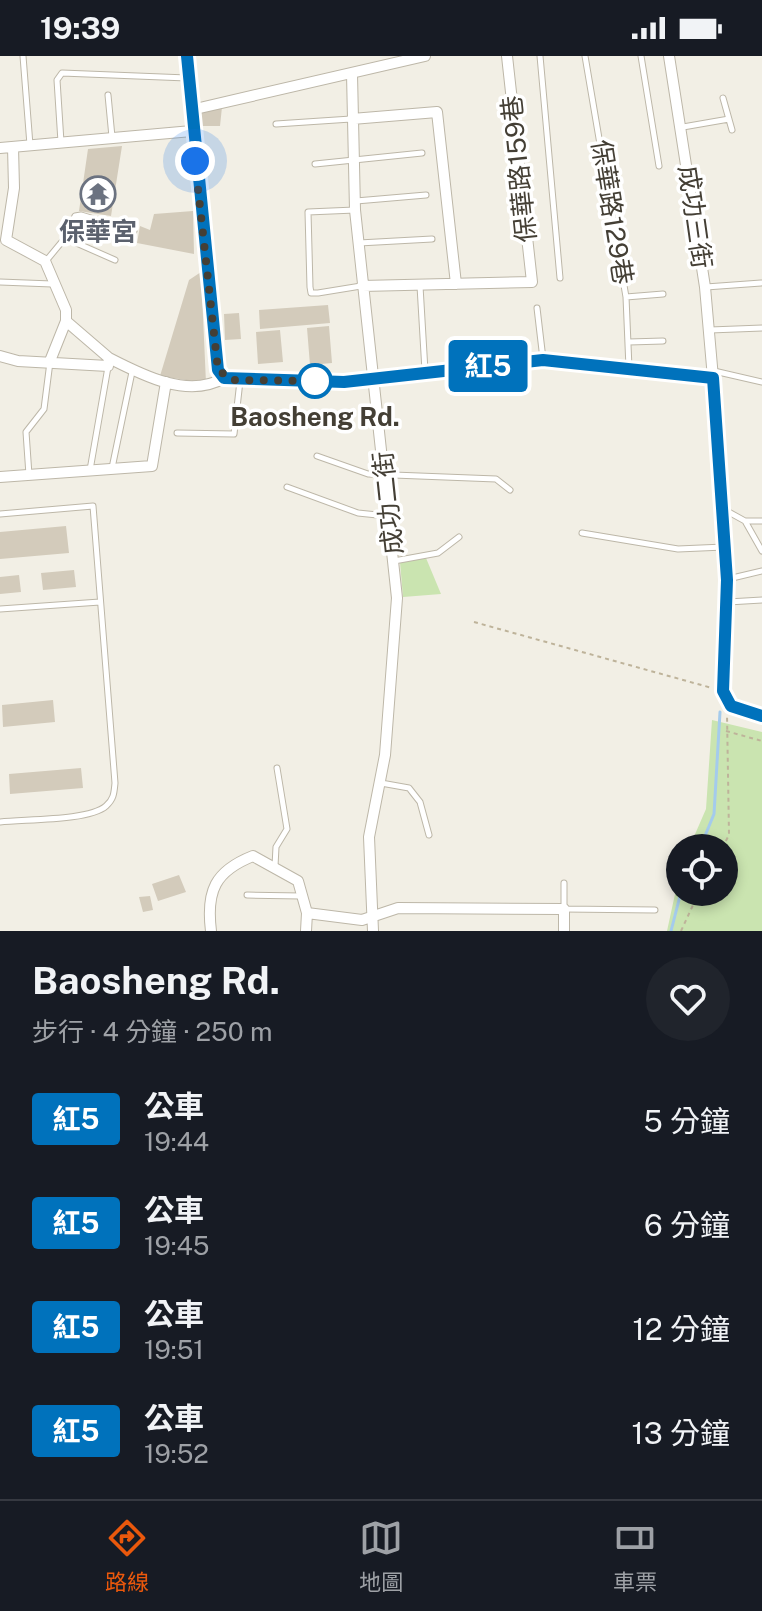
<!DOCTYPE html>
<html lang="zh-TW">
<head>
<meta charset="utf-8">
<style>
	body { margin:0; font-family:"Public Sans","Noto Sans TC",sans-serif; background:#20242c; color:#f1f3f6; height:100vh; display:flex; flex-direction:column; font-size:30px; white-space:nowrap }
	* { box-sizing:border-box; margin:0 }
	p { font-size:26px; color:#9ea1a6 }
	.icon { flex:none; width:44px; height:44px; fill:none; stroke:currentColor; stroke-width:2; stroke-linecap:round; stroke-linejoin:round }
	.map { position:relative; height:875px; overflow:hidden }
	.sheet { display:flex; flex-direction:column; background:#171b24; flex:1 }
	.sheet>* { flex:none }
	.badge { padding:0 16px; border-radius:6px; font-size:28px; line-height:52px }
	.controls { position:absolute; left:666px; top:778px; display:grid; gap:16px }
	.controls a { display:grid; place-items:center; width:72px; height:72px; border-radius:50%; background:#171b24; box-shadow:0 4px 12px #0003; font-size:40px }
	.you { position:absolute; width:40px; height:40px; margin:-20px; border:6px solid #fff; border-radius:50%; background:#1a73e8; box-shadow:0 0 0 12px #1a73e833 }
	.map>.badge { position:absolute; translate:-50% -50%; box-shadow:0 0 0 4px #fff }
	.round { display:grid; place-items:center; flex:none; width:84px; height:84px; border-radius:42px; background:#20242c }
	.summary { display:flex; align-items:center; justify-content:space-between; height:136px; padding:0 32px }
	h1 { font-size:38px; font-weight:700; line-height:60px }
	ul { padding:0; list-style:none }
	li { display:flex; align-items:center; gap:24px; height:104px; padding:0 32px }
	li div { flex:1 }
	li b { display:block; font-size:30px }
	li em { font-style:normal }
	li .badge { min-width:88px; font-weight:700; text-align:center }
	.status { display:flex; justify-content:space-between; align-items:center; height:56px; padding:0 40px; background:#171b24; direction:ltr }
	.status svg { height:22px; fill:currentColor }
	.tab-bar { display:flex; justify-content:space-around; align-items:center; height:112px; border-top:2px solid #363941; background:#171b24; font-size:22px; color:#9ea1a6 }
	.tab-bar a { display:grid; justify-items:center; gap:4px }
	.tab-bar .current { color:#ea580c }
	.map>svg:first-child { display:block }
	.green { fill:#cae4b0 }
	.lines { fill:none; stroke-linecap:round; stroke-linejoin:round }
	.stream { stroke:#a4cbec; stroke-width:3 }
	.building { fill:#d3cbbb }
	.lane-casing { stroke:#bdb7a8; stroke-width:7 }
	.street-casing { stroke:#bdb7a8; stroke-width:12 }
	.secondary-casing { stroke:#d0c397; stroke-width:16 }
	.path { stroke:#beb39a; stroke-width:2; stroke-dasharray:4 4; stroke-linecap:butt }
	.lane { stroke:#fff; stroke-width:5 }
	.street { stroke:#fff; stroke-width:10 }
	.secondary { stroke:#fcf2c5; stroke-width:14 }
	.line-casing { stroke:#fff; stroke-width:18 }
	.line { stroke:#0072bc; stroke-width:12 }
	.walk { stroke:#443f35; stroke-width:8; stroke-dasharray:0 14.4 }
	.stop-dot { fill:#fff; stroke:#0072bc; stroke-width:4 }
	.labels { text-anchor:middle; stroke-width:7; stroke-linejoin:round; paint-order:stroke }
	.street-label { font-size:26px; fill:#443f35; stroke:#fff }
	.worship-label { font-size:26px; font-weight:bold; fill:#5b616d; stroke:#fff }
	.stop-label { font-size:26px; font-weight:bold; fill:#443f35; stroke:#fff }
</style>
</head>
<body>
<div class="status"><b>19:39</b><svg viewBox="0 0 49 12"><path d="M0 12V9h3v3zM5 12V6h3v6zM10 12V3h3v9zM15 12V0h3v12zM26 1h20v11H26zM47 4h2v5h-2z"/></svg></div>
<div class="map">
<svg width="762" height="875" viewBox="0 0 762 875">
	<rect width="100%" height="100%" fill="#f2efe5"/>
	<path class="green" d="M426 502 441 538 403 541 400 506Z
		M712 664 762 676V875H667L680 815V836H724V792H689L706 753Z"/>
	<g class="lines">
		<path class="stream" d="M700 792 714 758 720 656
			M671 875 681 836"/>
	</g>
	<path class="building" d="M222 51 220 70H202L200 55Z
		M122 90 111 160 79 155 88 93Z
		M193 155 194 198 137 187 140 170 150 174 154 158Z
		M201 216 206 327 160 320 189 224Z
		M328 249 330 267 260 273 259 254Z
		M239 257 241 283 225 284 224 258Z
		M329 270 332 307 310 309 307 272Z
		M280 274 283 306 258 308 256 276Z
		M66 470 69 497 0 503V476Z
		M74 514 76 531 43 534 41 517Z
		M19 519 21 536 0 538V521Z
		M53 644 55 666 3 671 2 649Z
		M81 712 83 732 10 738 9 718Z
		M179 819 186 836 158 845 152 828Z
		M150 840 153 854 143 856 139 841Z"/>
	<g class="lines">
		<defs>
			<path id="lane" d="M23 0 30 89
				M540 0 560 222
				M585 0 626 241 629 312
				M641 0 659 110
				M108 39 112 81
				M723 42 732 74
				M276 68 351 63
				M683 71 729 63
				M61 86 57 24 62 17 187 22
				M315 108 422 97
				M356 145 426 139
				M355 154 308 156 310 231 311 237H318L361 230
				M65 182 115 204
				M359 187 432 183
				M46 205 65 182 75 160 81 159 134 175
				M0 226 52 228
				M420 230 425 315
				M706 231 761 227
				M626 241 663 238
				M537 252 543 303
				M710 274 762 272
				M629 286 663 285
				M714 315 762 326
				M177 377 234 378 240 325
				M317 400 368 418 496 423 510 434
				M112 412 132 316
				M90 414 108 311
				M29 419 26 376 44 353 50 306
				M287 431 358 457 387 460
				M725 454 745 465 762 495
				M0 458 93 450 115 727C114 737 114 743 106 750 89 765 24 763 0 766
				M745 465H762
				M582 477 678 493 724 491
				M394 505 438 497 459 481
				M728 523 762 515
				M728 546 762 544
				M0 553 100 546
				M381 727 409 732 420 746 429 779
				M275 810 276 791 287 773 277 712
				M564 827V853L655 854
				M247 839 301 840"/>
			<path id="street" d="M669 0 705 231 713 322
				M352 18 355 154 397 542 385 699 369 781 373 875
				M191 54 425 0
				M352 63 437 56 456 228
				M13 91 14 132 6 184 45 205 66 254V265L50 305
				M0 92 192 75
				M362 230 532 226 507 0
				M66 265 109 302
				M0 300 18 305 108 310 109 302C142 319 188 343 224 322
				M0 421 152 410 166 326
				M307 857 362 864 398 852 564 853V875
				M211 875C206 835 215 815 253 800L298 825 307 857 306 875"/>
			<path id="secondary" d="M187 0 218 314 224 322 344 326 543 304 713 322 727 524 723 635 731 650 762 660"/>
		</defs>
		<use href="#lane" class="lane-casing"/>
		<use href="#street" class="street-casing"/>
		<use href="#secondary" class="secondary-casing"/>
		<path class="path" d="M474 566 712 632
			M726 675 762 685
			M722 792 729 779 727 658
			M681 875 699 836"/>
		<use href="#lane" class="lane"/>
		<use href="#street" class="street"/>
		<use href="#secondary" class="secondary"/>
	</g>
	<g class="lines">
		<defs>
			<path id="line" d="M187 0 218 314 224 322 344 326 543 304 713 322 727 524 723 635 731 650 762 660"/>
		</defs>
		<use href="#line" class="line-casing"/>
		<use href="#line" class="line"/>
		<path class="walk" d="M195 105 218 314 232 324 318 325H315"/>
	</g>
	<defs>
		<symbol id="temple-ring" viewBox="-11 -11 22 22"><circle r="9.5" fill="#fff" stroke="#6b7280" stroke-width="1.5"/><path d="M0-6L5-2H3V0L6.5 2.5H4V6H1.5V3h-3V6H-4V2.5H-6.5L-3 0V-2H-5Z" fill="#6b7280"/></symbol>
	</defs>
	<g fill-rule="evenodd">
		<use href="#temple-ring" x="78" y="118" width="40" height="40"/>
	</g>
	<circle class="stop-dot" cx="315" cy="325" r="16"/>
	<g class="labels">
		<g class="street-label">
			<text transform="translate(519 113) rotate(-96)" y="9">保華路159巷</text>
			<text transform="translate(612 156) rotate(81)" y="9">保華路129巷</text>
			<text transform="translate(695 161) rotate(82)" y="9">成功三街</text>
			<text transform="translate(388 447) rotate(-96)" y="9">成功二街</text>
		</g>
		<g class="worship-label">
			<text x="98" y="185">保華宮</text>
		</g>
		<g class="stop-label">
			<text x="315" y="370">Baosheng Rd.</text>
		</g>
	</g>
</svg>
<div class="controls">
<a><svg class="icon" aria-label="locate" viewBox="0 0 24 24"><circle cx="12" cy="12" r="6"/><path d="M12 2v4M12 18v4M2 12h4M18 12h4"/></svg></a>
</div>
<div class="you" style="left:195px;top:105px"></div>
<b class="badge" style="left:488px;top:310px;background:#0072bc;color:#fff">紅5</b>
</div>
<section class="sheet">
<div class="summary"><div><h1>Baosheng Rd.</h1><p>步行 · 4 分鐘 · 250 m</p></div><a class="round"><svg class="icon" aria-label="heart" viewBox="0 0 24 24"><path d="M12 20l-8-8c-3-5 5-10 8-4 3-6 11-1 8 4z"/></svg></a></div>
<ul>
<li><span class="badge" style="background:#0072bc;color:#fff">紅5</span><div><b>公車</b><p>19:44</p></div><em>5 分鐘</em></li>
<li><span class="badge" style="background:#0072bc;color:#fff">紅5</span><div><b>公車</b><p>19:45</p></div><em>6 分鐘</em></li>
<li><span class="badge" style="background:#0072bc;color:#fff">紅5</span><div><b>公車</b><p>19:51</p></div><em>12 分鐘</em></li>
<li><span class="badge" style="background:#0072bc;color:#fff">紅5</span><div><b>公車</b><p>19:52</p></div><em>13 分鐘</em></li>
</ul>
</section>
<nav class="tab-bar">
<a class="current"><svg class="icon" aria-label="directions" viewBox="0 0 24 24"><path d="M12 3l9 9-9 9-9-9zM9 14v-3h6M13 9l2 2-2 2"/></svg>路線</a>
<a><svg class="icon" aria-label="map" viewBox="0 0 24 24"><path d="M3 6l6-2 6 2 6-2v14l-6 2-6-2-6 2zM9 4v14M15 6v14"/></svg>地圖</a>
<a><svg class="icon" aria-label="tickets" viewBox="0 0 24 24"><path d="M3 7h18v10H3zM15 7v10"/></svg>車票</a>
</nav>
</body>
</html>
